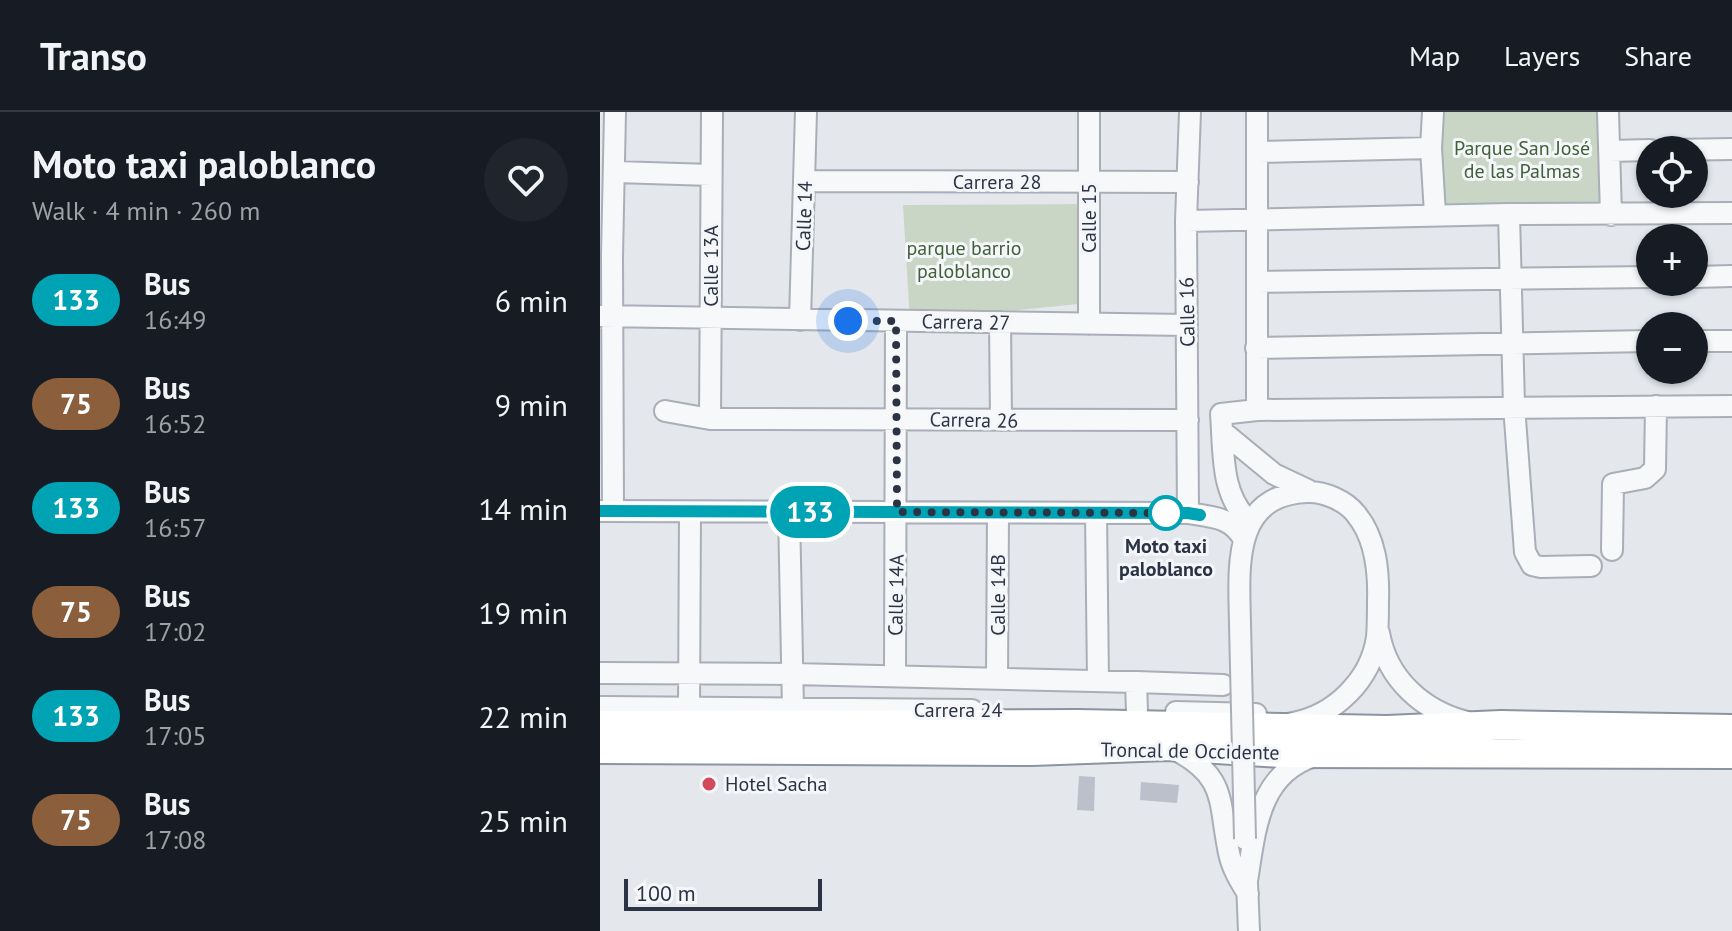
<!DOCTYPE html>
<html lang="en">
<head>
<meta charset="utf-8">
<style>
	body { margin:0; font-family:"PT Sans",sans-serif; background:#20242c; color:#f1f3f6; height:100vh; display:flex; flex-direction:column; font-size:30px; white-space:nowrap }
	* { box-sizing:border-box; margin:0 }
	p { font-size:26px; color:#9ea1a6 }
	.icon { flex:none; width:44px; height:44px; fill:none; stroke:currentColor; stroke-width:2; stroke-linecap:round; stroke-linejoin:round }
	.map { position:relative; flex:1; overflow:hidden }
	.side { display:flex; flex-direction:column; background:#171b24; width:600px }
	.side>* { flex:none }
	.badge { padding:0 16px; border-radius:26px; font-size:28px; line-height:52px }
	.tools { position:absolute; left:1036px; top:24px; display:grid; gap:16px }
	.tools a { display:grid; place-items:center; width:72px; height:72px; border-radius:50%; background:#171b24; box-shadow:0 2px 6px #0004; font-size:40px }
	.scale { position:absolute; left:24px; bottom:20px; width:198px; box-sizing:border-box; padding-left:8px; border:4px solid #2b3445; border-top:0; font-size:22px; line-height:28px; white-space:nowrap; color:#2b3445; -webkit-text-stroke:6px #f4f6f9; paint-order:stroke }
	.you { position:absolute; width:40px; height:40px; margin:-20px; border:6px solid #fff; border-radius:50%; background:#1a73e8; box-shadow:0 0 0 12px #1a73e833 }
	.map>.badge { position:absolute; translate:-50% -50%; box-shadow:0 0 0 4px #fff }
	.round { display:grid; place-items:center; flex:none; width:84px; height:84px; border-radius:42px; background:#20242c }
	.overview { display:flex; align-items:center; justify-content:space-between; height:136px; padding:0 32px }
	h1 { font-size:38px; font-weight:800; line-height:60px }
	ul { padding:0; list-style:none }
	li { display:flex; align-items:center; gap:24px; height:104px; padding:0 32px }
	li div { flex:1 }
	li b { display:block; font-size:30px }
	li em { font-style:normal }
	li .badge { min-width:88px; font-weight:700; text-align:center }
	header { display:flex; align-items:center; gap:48px; box-sizing:border-box; height:112px; padding:0 40px; background:#171b24; border-bottom:2px solid #363941 }
	header strong { font-size:38px }
	nav { display:flex; gap:44px; margin-inline-start:auto; font-size:28px }
	main { display:flex; flex:1; min-height:0 }
	.map>svg:first-child { display:block }
	.green { fill:#c9d6c5 }
	.building { fill:#bbc0ca }
	.lines { fill:none; stroke-linecap:round; stroke-linejoin:round }
	.minor-casing { stroke:#a9aeb7; stroke-width:24 }
	.highway-casing { stroke:#8b94a3; stroke-width:32 }
	.minor { stroke:#f7f8fa; stroke-width:20 }
	.highway { stroke:#fff; stroke-width:28 }
	.minor-bridge-casing { stroke:#a9aeb7; stroke-width:24; stroke-linecap:butt }
	.minor-bridge { stroke:#f7f8fa; stroke-width:20 }
	.line-casing { stroke:#fff; stroke-width:18 }
	.line { stroke:#00a3b4; stroke-width:12 }
	.walk { stroke:#2b3445; stroke-width:8; stroke-dasharray:0 14.4 }
	.stop-dot { fill:#fff; stroke:#00a3b4; stroke-width:4 }
	.poi-dot { fill:#d1495b; stroke:#f4f6f9; stroke-width:3 }
	.labels { text-anchor:middle; stroke-width:6; stroke-linejoin:round; paint-order:stroke }
	.park-label { font-size:20px; fill:#3f6138; stroke:#f4f6f9 }
	.street-label { font-size:20px; fill:#2b3445; stroke:#f4f6f9 }
	.stop-label { font-size:20px; font-weight:bold; fill:#2b3445; stroke:#f4f6f9 }
	.poi-label { font-size:20px; fill:#2b3445; stroke:#f4f6f9; text-anchor:start }
</style>
</head>
<body>
<header>
<strong>Transo</strong>
<nav><a>Map</a><a>Layers</a><a>Share</a></nav>
</header>
<main>
<section class="side">
<div class="overview"><div><h1>Moto taxi paloblanco</h1><p>Walk · 4 min · 260 m</p></div><a class="round"><svg class="icon" aria-label="heart" viewBox="0 0 24 24"><path d="M12 20l-8-8c-3-5 5-10 8-4 3-6 11-1 8 4z"/></svg></a></div>
<ul>
<li><span class="badge" style="background:#00a3b4;color:#fff">133</span><div><b>Bus</b><p>16:49</p></div><em>6 min</em></li>
<li><span class="badge" style="background:#8b5e3c;color:#fff">75</span><div><b>Bus</b><p>16:52</p></div><em>9 min</em></li>
<li><span class="badge" style="background:#00a3b4;color:#fff">133</span><div><b>Bus</b><p>16:57</p></div><em>14 min</em></li>
<li><span class="badge" style="background:#8b5e3c;color:#fff">75</span><div><b>Bus</b><p>17:02</p></div><em>19 min</em></li>
<li><span class="badge" style="background:#00a3b4;color:#fff">133</span><div><b>Bus</b><p>17:05</p></div><em>22 min</em></li>
<li><span class="badge" style="background:#8b5e3c;color:#fff">75</span><div><b>Bus</b><p>17:08</p></div><em>25 min</em></li>
</ul>
</section>
<div class="map">
<svg width="1132" height="819" viewBox="0 0 1132 819">
	<rect width="100%" height="100%" fill="#e4e7ec"/>
	<path class="green" d="M841 0H1002L1003 95 842 96Z
		M489 92V191L310 209 303 93Z"/>
	<path class="building" d="M479 664 495 665 494 699 477 698Z
		M541 670 579 673 577 691 540 688Z"/>
	<g class="lines">
		<defs>
			<path id="minor" d="M833 0 831 36 835 102
				M1008 0 1011 103
				M1071 38 1132 37
				M1009 39 1050 38
				M657 40 831 36
				M16 60 111 63
				M205 69 588 70
				M909 102 1132 101
				M586 109 909 102 914 294 925 440 932 453 941 455 991 454
				M1094 165 1132 164
				M657 170 1050 165
				M0 204 587 213
				M200 208 206 0
				M400 210 401 308
				M489 212V0
				M1094 229H1132
				M656 236 1050 229
				M657 298V0
				M65 299 110 307 588 308
				M110 307 112 0
				M623 320 674 362 708 378
				M0 399 588 401C610 405 630 404 643 426
				M13 399 12 144 15 0
				M189 400 193 597
				M496 401 498 569
				M588 401 586 109 590 0
				M650 410C620 383 624 340 621 302L657 298 1132 294
				M1012 438 1013 372 1045 366 1055 357 1056 294
				M640 512C639 457 631 383 707 380 724 379 746 389 756 402 776 426 779 459 778 489 778 501 778 513 777 525 771 568 734 604 692 611
				M779 521C787 567 823 599 867 610
				M0 561 193 562 536 570 537 600
				M295 564 296 209
				M397 565 398 401
				M536 570 623 573
				M0 595 372 598
				M89 596 90 400
				M576 600 656 602
				M572 636C628 664 618 689 629 741 632 756 640 769 648 782
				M647 769C655 720 658 661 715 644
				M647 771 649 819"/>
			<path id="highway" d="M0 613 478 612 787 618 901 613 1132 617
				M0 637 432 639 568 634 681 641 1132 642"/>
		</defs>
		<use href="#minor" class="minor-casing"/>
		<use href="#highway" class="highway-casing"/>
		<use href="#minor" class="minor"/>
		<use href="#highway" class="highway"/>
		<defs>
			<path id="minor-bridge" d="M640 512 645 727"/>
		</defs>
		<use href="#minor-bridge" class="minor-bridge-casing"/>
		<use href="#minor-bridge" class="minor-bridge"/>
	</g>
	<g class="lines">
		<defs>
			<path id="line" d="M0 399 588 401 600 403"/>
		</defs>
		<use href="#line" class="line-casing"/>
		<use href="#line" class="line"/>
		<path class="walk" d="M248 209H296L297 400 566 401"/>
	</g>
	<circle class="stop-dot" cx="566" cy="401" r="16"/>
	<circle class="poi-dot" cx="109" cy="672" r="8"/>
	<g class="labels">
		<g class="park-label">
			<text x="922" y="43">Parque San José<tspan x="922" dy="23">de las Palmas</tspan></text>
			<text x="364" y="143">parque barrio<tspan x="364" dy="23">paloblanco</tspan></text>
		</g>
		<g class="street-label">
			<text x="397" y="77">Carrera 28</text>
			<text transform="translate(204 104) rotate(-88)" y="7">Calle 14</text>
			<text transform="translate(489 106) rotate(-90)" y="7">Calle 15</text>
			<text transform="translate(111 154) rotate(-90)" y="7">Calle 13A</text>
			<text transform="translate(587 200) rotate(-91)" y="7">Calle 16</text>
			<text transform="translate(366 210) rotate(1)" y="7">Carrera 27</text>
			<text transform="translate(374 308) rotate(1)" y="7">Carrera 26</text>
			<text transform="translate(296 483) rotate(-89)" y="7">Calle 14A</text>
			<text transform="translate(398 483) rotate(-90)" y="7">Calle 14B</text>
			<text x="358" y="605">Carrera 24</text>
			<text transform="translate(590 639) rotate(1)" y="7">Troncal de Occidente</text>
		</g>
		<g class="stop-label">
			<text x="566" y="441">Moto taxi<tspan x="566" dy="23">paloblanco</tspan></text>
		</g>
		<g class="poi-label">
			<text x="125" y="679">Hotel Sacha</text>
		</g>
	</g>
</svg>
<div class="tools">
<a><svg class="icon" aria-label="locate" viewBox="0 0 24 24"><circle cx="12" cy="12" r="6"/><path d="M12 2v4M12 18v4M2 12h4M18 12h4"/></svg></a>
<a>+</a>
<a>−</a>
</div>
<div class="scale">100 m</div>
<div class="you" style="left:248px;top:209px"></div>
<b class="badge" style="left:210px;top:400px;background:#00a3b4;color:#fff">133</b>
</div>
</main>
</body>
</html>
